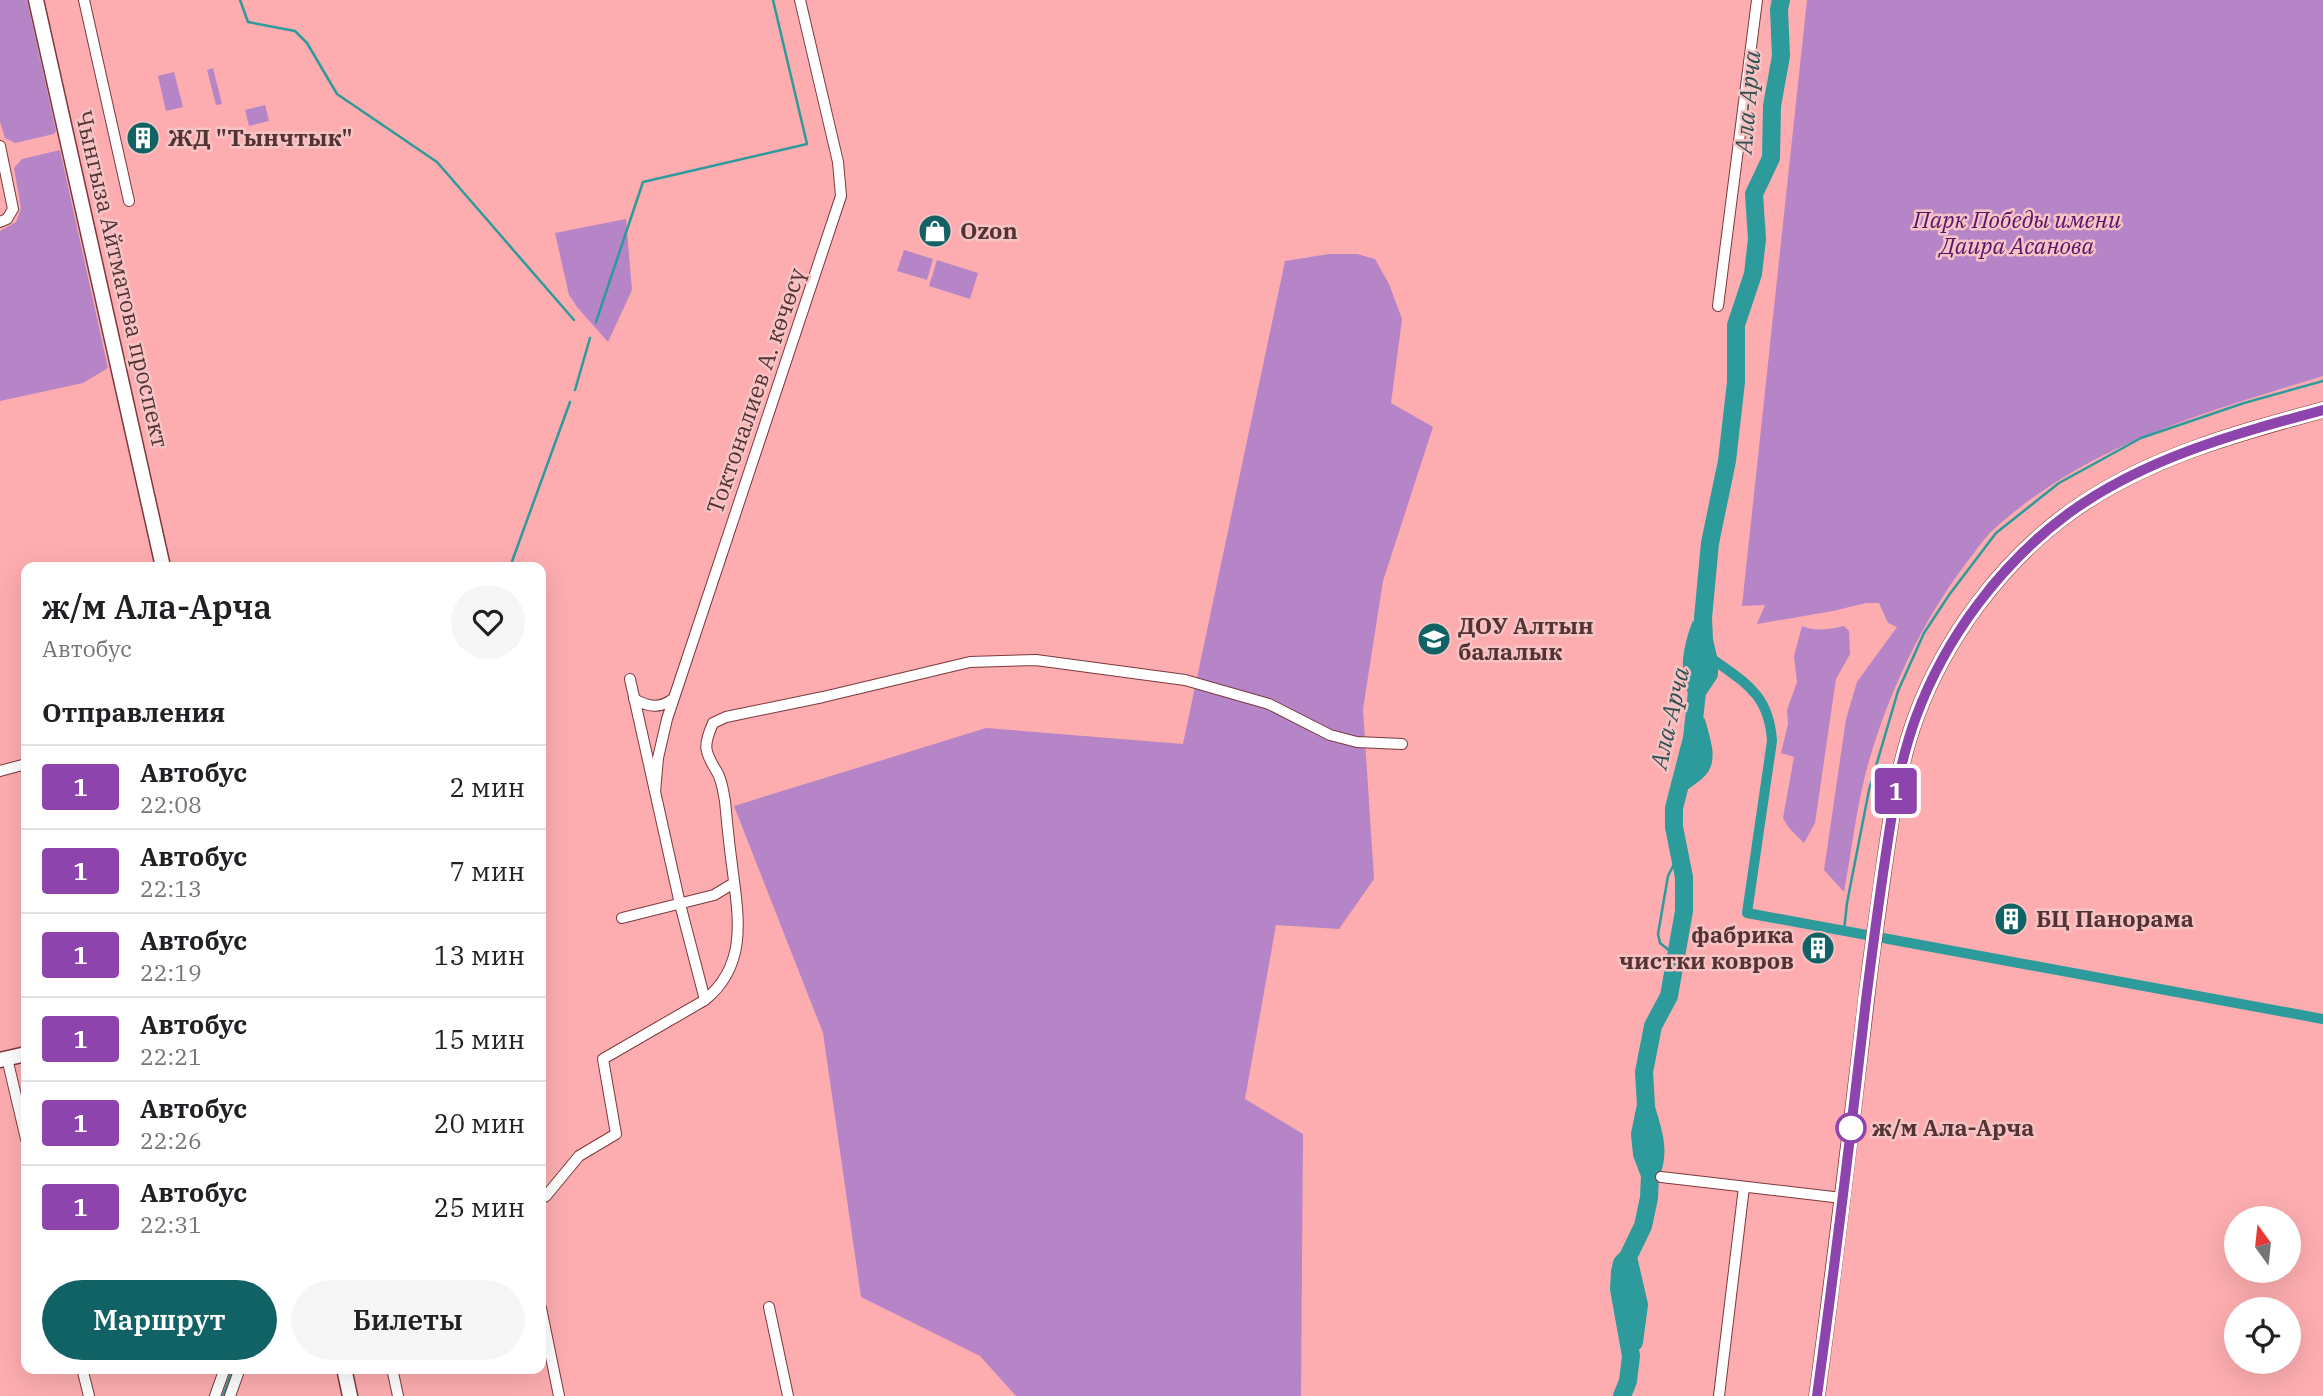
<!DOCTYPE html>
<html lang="ru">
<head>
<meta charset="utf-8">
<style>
	body { margin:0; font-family:"IBM Plex Serif",serif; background:#f6f6f6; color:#202124; height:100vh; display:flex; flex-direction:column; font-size:26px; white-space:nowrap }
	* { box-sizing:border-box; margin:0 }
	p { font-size:23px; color:#757577 }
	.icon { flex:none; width:38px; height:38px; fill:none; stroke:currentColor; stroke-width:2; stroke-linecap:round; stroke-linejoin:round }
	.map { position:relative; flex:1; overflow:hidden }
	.details { position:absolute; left:21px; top:562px; width:525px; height:812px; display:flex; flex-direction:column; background:#fff; border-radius:14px; box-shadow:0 7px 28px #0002 }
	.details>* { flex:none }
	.badge { padding:0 14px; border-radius:5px; font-size:24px; line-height:46px }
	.needle { width:46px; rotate:345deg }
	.tools { position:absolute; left:2224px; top:1206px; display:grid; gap:14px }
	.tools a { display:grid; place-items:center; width:77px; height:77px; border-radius:50%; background:#fff; box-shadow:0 7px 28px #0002; font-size:35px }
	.map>.badge { position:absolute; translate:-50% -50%; box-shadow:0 0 0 4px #fff }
	h2 { padding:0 21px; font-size:26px; line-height:63px }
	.round { display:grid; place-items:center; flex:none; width:74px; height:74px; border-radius:37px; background:#f6f6f6 }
	.overview { display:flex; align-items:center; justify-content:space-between; height:119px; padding:0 21px }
	h1 { font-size:33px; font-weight:600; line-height:52px }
	.cta { display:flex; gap:14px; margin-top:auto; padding:14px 21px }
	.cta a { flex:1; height:80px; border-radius:42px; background:#116264; color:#fff; font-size:28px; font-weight:600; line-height:80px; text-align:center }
	.cta a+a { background:#f6f6f6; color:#202124 }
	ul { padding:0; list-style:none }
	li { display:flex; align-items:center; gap:21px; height:84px; padding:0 21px; border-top:2px solid #e0e0e0 }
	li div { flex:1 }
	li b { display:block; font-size:26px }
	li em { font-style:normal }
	li .badge { min-width:77px; font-weight:700; text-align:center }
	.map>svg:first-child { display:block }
	.green { fill:#b685c7 }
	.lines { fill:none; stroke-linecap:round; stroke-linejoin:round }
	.stream { stroke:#2d9a9c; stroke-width:2.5 }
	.canal { stroke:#2d9a9c; stroke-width:10 }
	.river { stroke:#2d9a9c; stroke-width:18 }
	.street-casing { stroke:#7c383d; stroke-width:12 }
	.secondary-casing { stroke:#7c383d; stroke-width:17 }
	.street { stroke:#fff; stroke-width:10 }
	.secondary { stroke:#fff; stroke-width:14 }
	.line-casing { stroke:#fff; stroke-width:16 }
	.line { stroke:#8e44ad; stroke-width:10 }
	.stop-dot { fill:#fff; stroke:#8e44ad; stroke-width:3.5 }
	.labels { text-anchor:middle; stroke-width:5; stroke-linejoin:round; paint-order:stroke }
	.poi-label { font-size:23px; font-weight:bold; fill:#533234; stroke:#f6c4c5; text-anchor:start }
	.park-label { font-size:23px; font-style:italic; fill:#59136e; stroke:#f6c4c5 }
	.street-label { font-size:23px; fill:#533234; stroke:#f6c4c5 }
	.stop-label { font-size:23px; font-weight:bold; fill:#533234; stroke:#f6c4c5; text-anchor:start }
	.water-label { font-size:24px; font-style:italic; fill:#305050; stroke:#f6c4c5 }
</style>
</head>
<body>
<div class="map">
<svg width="2323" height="1396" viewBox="0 0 2323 1396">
	<rect width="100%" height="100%" fill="#fdadaf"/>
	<path class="green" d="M0 0H27L56 131 54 134 15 143 5 138 0 122Z
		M1807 0H2323V376C2205 412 2088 444 1994 529 1984 538 1976 551 1967 562 1922 621 1890 690 1869 761 1857 802 1852 849 1844 892L1824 870 1846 719 1857 682 1897 627 1888 623 1879 603H1866L1833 611 1757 624 1765 605 1742 606Z
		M213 68 222 104 216 105 207 70Z
		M174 72 183 107 166 111 158 76Z
		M265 105 269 121 249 126 245 110Z
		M60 150 108 368 83 383 0 401V231L16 222 21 208 14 168 22 159Z
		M626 219 632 290 608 342 577 307 569 295 555 233Z
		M904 250 933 259 927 280 897 271Z
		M1329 254H1357L1375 259 1389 284 1402 319 1391 403 1433 427 1383 581 1363 709 1374 879 1339 929 1276 925 1245 1099 1303 1134 1301 1396H1016L980 1356 861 1297 823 1033 734 806 986 728 1183 744 1285 261Z
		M937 260 978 273 970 299 929 286Z
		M1802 626C1816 632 1830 629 1844 626L1849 631 1850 654 1836 679 1815 823 1804 843 1789 828 1783 818 1794 757 1781 753 1788 724 1787 710 1797 682 1794 656Z"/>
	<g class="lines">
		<path class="stream" d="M240 0 248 22 295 31 307 43 337 94 437 162 574 320
			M596 322 643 182 807 144 773 0
			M575 390 590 338
			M510 567 570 402
			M1844 931 1847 903 1869 790 1898 691 1924 633 1949 595 1996 533 2059 483 2141 438 2244 403 2323 381
			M1676 956 1660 943 1658 934 1668 876 1678 856
			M223 1396 233 1368"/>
		<path class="canal" d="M1707 655C1743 682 1769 692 1772 741L1747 913 2323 1019"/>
		<path class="river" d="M1697 692C1688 670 1692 649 1700 627
			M1680 784C1686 779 1694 775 1699 769 1709 758 1700 737 1697 724
			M1646 1108C1653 1130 1661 1154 1650 1175
			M1628 1257 1639 1305 1634 1342
			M1622 1396 1628 1381 1631 1356 1619 1289 1620 1272 1622 1263 1628 1257 1643 1226 1649 1198 1650 1175 1642 1154 1640 1134 1646 1105 1644 1072 1653 1026 1669 996 1684 911V877L1674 827V808L1692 738 1697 692 1709 674V662L1704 640 1703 618 1710 543 1727 461 1736 382V325L1753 274 1757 239 1754 194 1771 158 1772 106 1781 56 1779 9 1781 0"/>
		<defs>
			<path id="street" d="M84 0 129 201
				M0 146 13 209 7 219 0 222
				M1718 306 1757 0
				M630 679 680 904 705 1000
				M634 699C649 707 659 709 673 699
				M0 771 26 764
				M655 792 658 758 667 719 841 196 838 162 800 0
				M622 918 714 895 734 883
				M7 1058 26 1139
				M1661 1177 1842 1198
				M541 1199 546 1196 579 1156 616 1134 603 1059 705 1000C749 964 738 915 732 865 729 844 727 822 725 801 723 791 722 780 717 772 704 751 703 746 713 723L726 717 823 697 970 662 1036 660 1185 680 1269 704 1330 735 1357 742 1402 744
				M769 1307 788 1396
				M541 1308 559 1396
				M82 1368 89 1396
				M392 1368 398 1396
				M215 1396 225 1368
				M230 1396 240 1368
				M1719 1396 1744 1187"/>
			<path id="secondary" d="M36 0 163 567
				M0 1060 26 1054
				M344 1368 350 1396
				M1817 1396C1835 1262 1851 1128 1867 994 1872 949 1879 905 1885 860 1892 812 1899 763 1916 717 1945 638 2001 563 2069 513 2145 458 2234 434 2323 410"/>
		</defs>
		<use href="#street" class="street-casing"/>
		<use href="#secondary" class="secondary-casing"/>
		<use href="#street" class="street"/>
		<use href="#secondary" class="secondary"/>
	</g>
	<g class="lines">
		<defs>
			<path id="line" d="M1817 1396C1835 1264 1851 1132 1866 1000 1872 953 1878 907 1885 860 1892 812 1899 763 1916 717 1945 638 2001 563 2069 513 2145 458 2234 434 2323 410"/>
		</defs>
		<use href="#line" class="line-casing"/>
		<use href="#line" class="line"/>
	</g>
	<defs>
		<symbol id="building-disc" viewBox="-11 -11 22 22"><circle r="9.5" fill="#116264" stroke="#f6c4c5"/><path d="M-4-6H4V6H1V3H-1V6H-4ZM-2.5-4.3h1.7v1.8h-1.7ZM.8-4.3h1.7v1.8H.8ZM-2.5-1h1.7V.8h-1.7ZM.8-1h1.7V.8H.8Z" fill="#fff"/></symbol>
		<symbol id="shop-disc" viewBox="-11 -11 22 22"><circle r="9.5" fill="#116264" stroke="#f6c4c5"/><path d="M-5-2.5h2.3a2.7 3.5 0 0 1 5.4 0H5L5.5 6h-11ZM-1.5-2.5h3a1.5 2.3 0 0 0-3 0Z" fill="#fff"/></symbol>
		<symbol id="school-disc" viewBox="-11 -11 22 22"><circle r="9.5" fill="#116264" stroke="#f6c4c5"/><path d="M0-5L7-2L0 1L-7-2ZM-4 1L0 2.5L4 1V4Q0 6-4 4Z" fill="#fff"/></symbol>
	</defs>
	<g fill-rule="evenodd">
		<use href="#building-disc" x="124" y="119" width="38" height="38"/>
		<use href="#shop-disc" x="916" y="212" width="38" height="38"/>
		<use href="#school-disc" x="1415" y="620" width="38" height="38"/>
		<use href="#building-disc" x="1992" y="900" width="38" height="38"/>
		<use href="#building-disc" x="1799" y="929" width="38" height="38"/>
	</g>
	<circle class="stop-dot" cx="1851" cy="1128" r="14"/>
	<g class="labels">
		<g class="poi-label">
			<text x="168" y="146">ЖД "Тынчтык"</text>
			<text x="960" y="239">Ozon</text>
			<text x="1458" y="634">ДОУ Алтын<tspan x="1458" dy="26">балалык</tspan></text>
			<text x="2036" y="927">БЦ Панорама</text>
			<text x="1794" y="943" text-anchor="end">фабрика<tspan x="1794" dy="26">чистки ковров</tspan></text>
		</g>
		<g class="park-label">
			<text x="2017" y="228">Парк Победы имени<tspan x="2017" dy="26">Даира Асанова</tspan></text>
		</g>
		<g class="street-label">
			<text transform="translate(122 279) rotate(77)" y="8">Чынгыза Айтматова проспект</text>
			<text transform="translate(756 391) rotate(-71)" y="8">Токтоналиев А. көчөсү</text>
		</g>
		<g class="stop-label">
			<text x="1872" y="1136">ж/м Ала-Арча</text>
		</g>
		<g class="water-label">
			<text transform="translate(1748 102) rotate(-85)" y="8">Ала-Арча</text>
			<text transform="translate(1670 718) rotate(-77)" y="8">Ала-Арча</text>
		</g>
	</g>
</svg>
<div class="tools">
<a><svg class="needle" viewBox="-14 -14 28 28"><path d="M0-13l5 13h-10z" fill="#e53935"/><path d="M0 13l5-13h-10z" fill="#757577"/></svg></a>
<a><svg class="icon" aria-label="locate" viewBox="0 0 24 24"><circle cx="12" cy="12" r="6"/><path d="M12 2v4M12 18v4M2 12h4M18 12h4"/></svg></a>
</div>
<b class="badge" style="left:1896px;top:791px;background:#8e44ad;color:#fff">1</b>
<section class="details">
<div class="overview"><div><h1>ж/м Ала-Арча</h1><p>Автобус</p></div><a class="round"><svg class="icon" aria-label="heart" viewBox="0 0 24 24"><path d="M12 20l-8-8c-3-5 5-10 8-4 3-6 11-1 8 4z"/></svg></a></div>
<h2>Отправления</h2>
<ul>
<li><span class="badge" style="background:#8e44ad;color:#fff">1</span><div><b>Автобус</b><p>22:08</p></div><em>2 мин</em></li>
<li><span class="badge" style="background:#8e44ad;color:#fff">1</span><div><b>Автобус</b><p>22:13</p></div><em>7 мин</em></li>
<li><span class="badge" style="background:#8e44ad;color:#fff">1</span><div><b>Автобус</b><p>22:19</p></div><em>13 мин</em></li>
<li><span class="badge" style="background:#8e44ad;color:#fff">1</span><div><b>Автобус</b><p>22:21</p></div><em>15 мин</em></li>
<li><span class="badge" style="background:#8e44ad;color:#fff">1</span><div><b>Автобус</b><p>22:26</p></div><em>20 мин</em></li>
<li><span class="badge" style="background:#8e44ad;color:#fff">1</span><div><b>Автобус</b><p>22:31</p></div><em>25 мин</em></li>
</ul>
<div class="cta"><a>Маршрут</a><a>Билеты</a></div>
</section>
</div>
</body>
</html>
